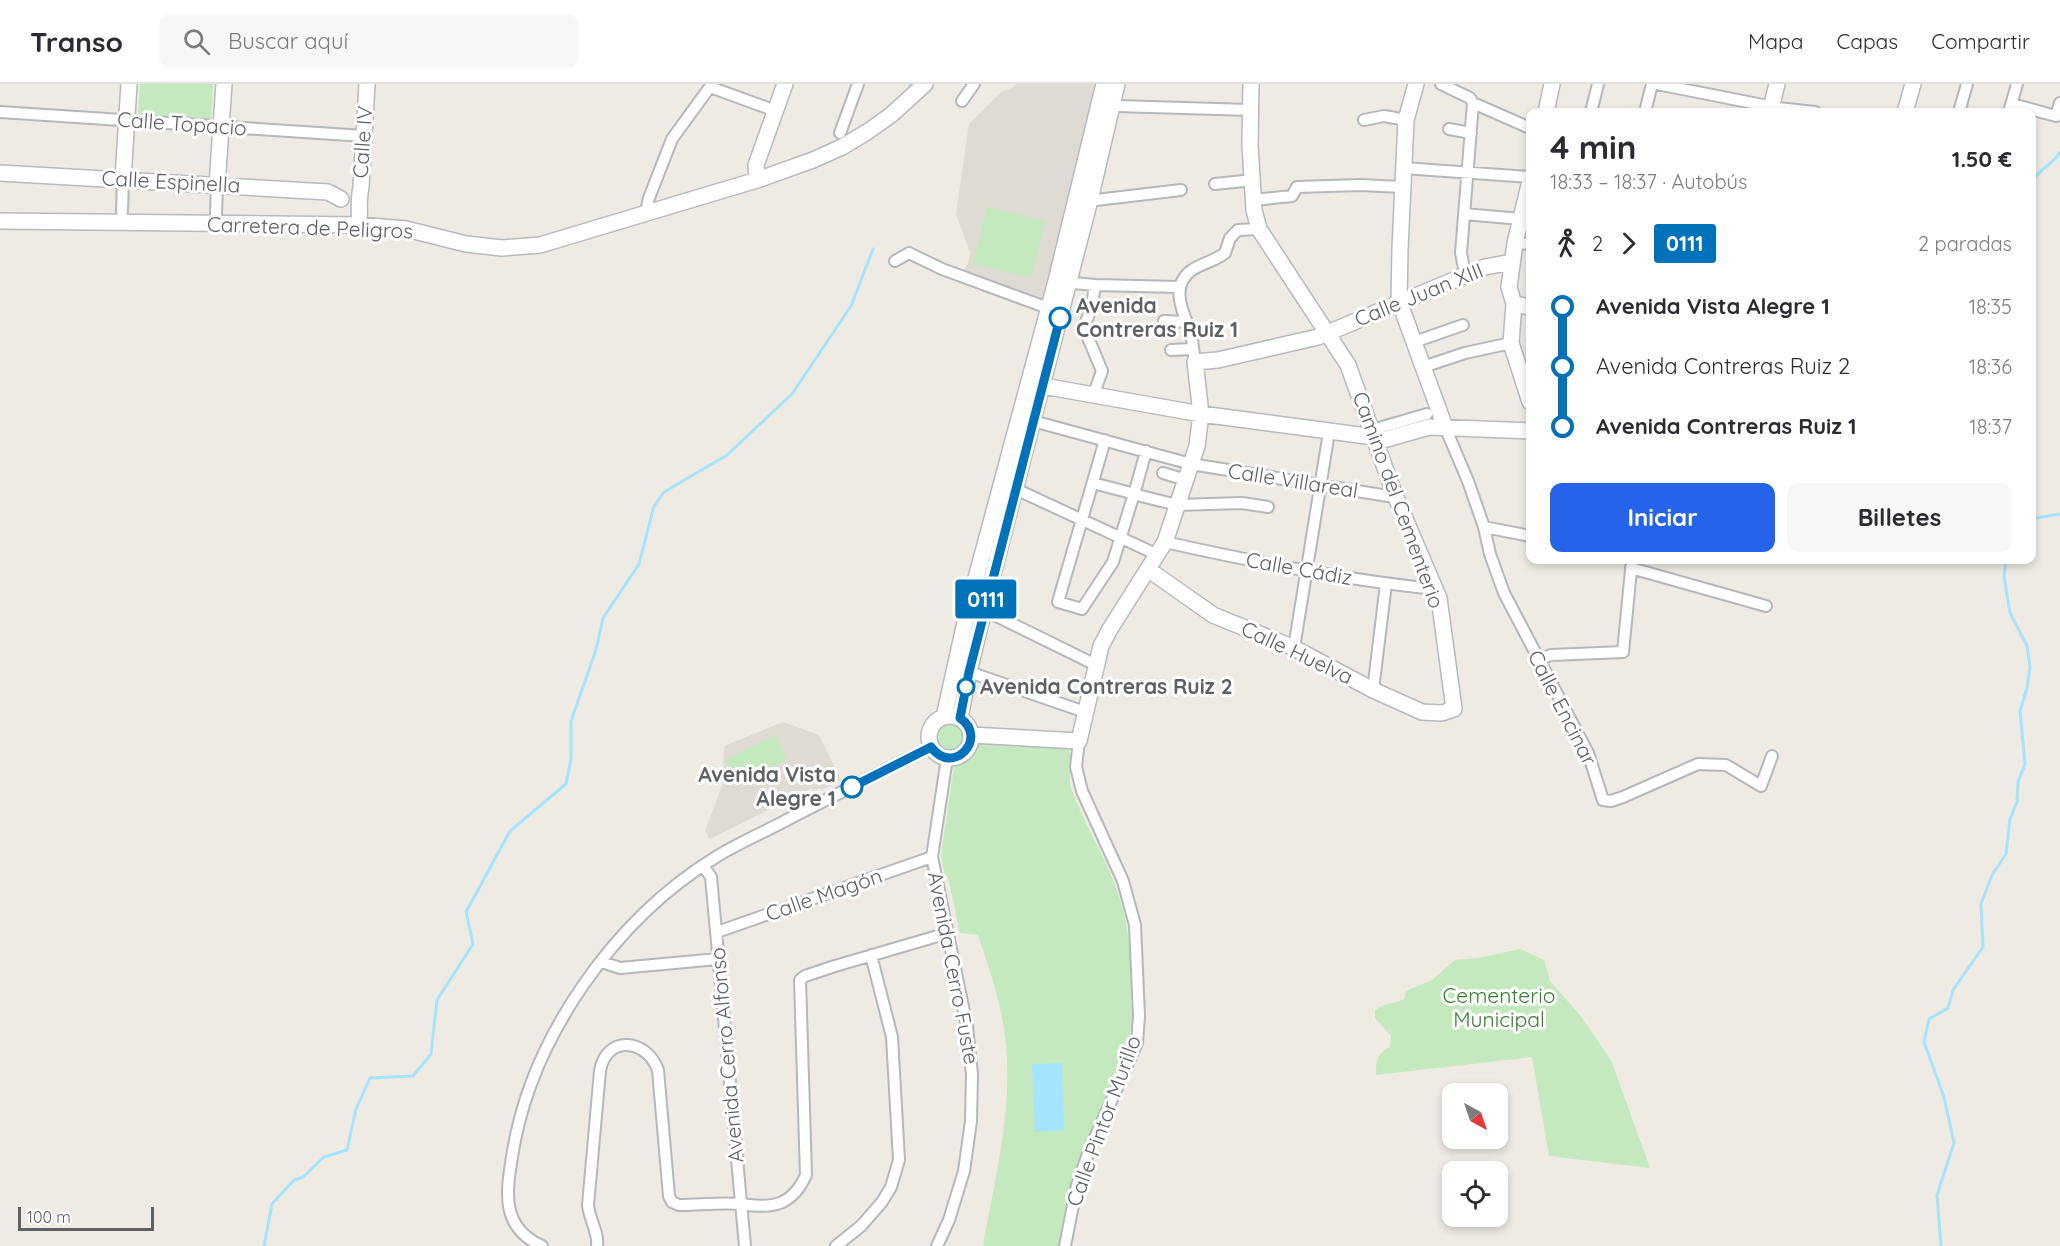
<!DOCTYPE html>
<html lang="es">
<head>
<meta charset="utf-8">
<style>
	body { margin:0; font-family:Quicksand,sans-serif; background:#f7f7f7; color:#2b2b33; height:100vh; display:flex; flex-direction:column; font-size:22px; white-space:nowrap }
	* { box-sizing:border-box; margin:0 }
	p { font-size:20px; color:#7c7c81 }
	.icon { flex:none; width:33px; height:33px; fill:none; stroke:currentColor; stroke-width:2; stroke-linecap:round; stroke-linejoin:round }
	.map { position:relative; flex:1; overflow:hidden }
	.details { position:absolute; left:1526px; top:24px; width:510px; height:456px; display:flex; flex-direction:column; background:#fff; border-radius:12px; box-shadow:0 3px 9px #0003 }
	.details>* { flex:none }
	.badge { padding:0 12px; border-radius:4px; font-size:21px; line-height:39px }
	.needle { width:39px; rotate:140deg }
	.tools { position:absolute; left:1442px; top:999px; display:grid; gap:12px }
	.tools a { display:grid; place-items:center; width:66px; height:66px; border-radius:12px; background:#fff; box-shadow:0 3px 9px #0003; font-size:30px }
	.scale { position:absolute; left:18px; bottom:15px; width:136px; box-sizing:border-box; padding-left:6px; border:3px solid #5b6165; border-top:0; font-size:16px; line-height:21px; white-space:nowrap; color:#5b6165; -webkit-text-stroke:4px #fff; paint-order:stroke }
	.map>.badge { position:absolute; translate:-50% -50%; box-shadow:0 0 0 3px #fff }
	.legs { display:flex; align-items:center; gap:9px; height:66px; padding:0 24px; font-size:20px }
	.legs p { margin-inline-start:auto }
	.summary { display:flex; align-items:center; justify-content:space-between; height:102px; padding:0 24px }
	h1 { font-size:33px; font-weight:700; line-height:45px }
	.primary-button { display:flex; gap:12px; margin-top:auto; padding:12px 24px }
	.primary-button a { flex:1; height:69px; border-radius:12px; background:#2563eb; color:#fff; font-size:24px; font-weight:700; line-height:69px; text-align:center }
	.primary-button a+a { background:#f7f7f7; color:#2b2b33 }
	ul { padding:0 24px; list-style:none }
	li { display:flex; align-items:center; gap:21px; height:60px; font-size:22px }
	li i { display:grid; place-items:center; width:9px; height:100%; margin:0 8px; background:currentColor }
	li i::after { content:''; width:15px; height:15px; margin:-8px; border:4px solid; border-radius:50%; background:#fff }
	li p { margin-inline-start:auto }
	li:first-child i { background:linear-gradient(#0000 50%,currentColor 0) }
	li:last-child i { background:linear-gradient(currentColor 50%,#0000 0) }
	header { display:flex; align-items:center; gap:36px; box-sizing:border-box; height:84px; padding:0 30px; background:#fff; border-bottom:2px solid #e1e1e2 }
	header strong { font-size:28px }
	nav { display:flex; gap:33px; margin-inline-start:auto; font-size:21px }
	.search { width:420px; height:54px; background:#f7f7f7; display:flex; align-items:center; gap:15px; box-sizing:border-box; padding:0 21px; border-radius:12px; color:#7c7c81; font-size:22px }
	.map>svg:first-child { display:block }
	.education { fill:#dfdad2 }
	.green { fill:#c4e9be }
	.water { fill:#a4e4ff }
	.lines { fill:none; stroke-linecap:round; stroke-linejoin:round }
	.stream { stroke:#a4e4ff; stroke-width:3 }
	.street-casing { stroke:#b4b8bc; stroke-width:14 }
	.secondary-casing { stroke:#b5babf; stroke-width:18 }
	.street { stroke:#fff; stroke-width:10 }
	.secondary { stroke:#fff; stroke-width:15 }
	.line-1-casing { stroke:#fff; stroke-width:14 }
	.line-1 { stroke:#0072bc; stroke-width:9 }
	.stop-1-dot { fill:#fff; stroke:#0072bc; stroke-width:3 }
	.labels { text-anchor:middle; stroke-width:6; stroke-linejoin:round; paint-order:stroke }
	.street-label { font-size:21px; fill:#5b6165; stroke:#fff }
	.stop-label { font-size:21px; font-weight:bold; fill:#5b6165; stroke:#fff; text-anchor:start }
	.park-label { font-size:21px; fill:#35832d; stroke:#fff }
</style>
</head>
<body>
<header>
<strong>Transo</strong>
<div class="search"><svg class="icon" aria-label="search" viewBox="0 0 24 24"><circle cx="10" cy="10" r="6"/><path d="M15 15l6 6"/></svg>Buscar aquí</div>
<nav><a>Mapa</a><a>Capas</a><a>Compartir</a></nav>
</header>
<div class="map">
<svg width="2060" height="1162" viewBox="0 0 2060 1162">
	<rect width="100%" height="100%" fill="#efebe3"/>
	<path class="education" d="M1016 0H1097L1044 217 963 189 969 177 970 169 956 130 969 40 1001 8 1012 4Z
		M783 638 819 651 841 696 822 706 820 704 814 707 812 704 710 755 705 747 723 699 724 662Z"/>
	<path class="green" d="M140 0H213L211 37 138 32Z
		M987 123 1045 137 1031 194 973 180Z
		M936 653a14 14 0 1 1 28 0a14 14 0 1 1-28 0Z
		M775 651 787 676 738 701 725 676Z
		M980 656 1068 664C1074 675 1067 691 1071 704 1085 743 1109 778 1121 818 1132 852 1130 897 1132 932 1130 985 1095 1027 1080 1076 1071 1103 1066 1133 1061 1162H983C995 1094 1014 1022 1005 953 1001 918 989 884 978 851L960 849 948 793H945L941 771 954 683C969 679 976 672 980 656Z
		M1520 865 1544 876 1550 897 1579 930 1611 976 1650 1084 1549 1072 1532 973 1376 991C1376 977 1377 969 1390 963L1391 952 1375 934V926C1384 919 1394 920 1404 915L1406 907 1432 896 1455 876 1478 874Z"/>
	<path class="water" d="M1062 979 1064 1046 1035 1048 1032 980Z"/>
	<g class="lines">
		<path class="stream" d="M910 2 911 0
			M2031 107C2032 86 2051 84 2060 68
			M2031 435 2060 430
			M264 1162 272 1120 294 1096 303 1093 324 1073 347 1066 356 1025 370 994 413 992 431 970 437 916 473 860 466 828 510 747 566 700 571 675V637L596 566 603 534 639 480 654 422 664 408 727 371 792 310 851 222 873 165
			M1941 1162 1937 1111 1954 1059 1944 1013 1924 958 1929 935 1948 924 1953 906 1983 863 1981 820 1992 791 2006 770 2010 735 2017 718 2018 698 2025 680 2020 627 2027 604 2030 583 2027 562 2010 529 2004 492 2006 476"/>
		<defs>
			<path id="street" d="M1441 0 1470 14 1473 19 1530 44
				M1657 0 1778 24 1815 28
				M710 3 776 27
				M962 17 974 0
				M1107 20 1117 22 1250 26
				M2012 20 2056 32 2060 19
				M0 28 364 52
				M1591 28 1598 0
				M1645 28 1652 0
				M1959 28 1967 0
				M2009 28 2017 0
				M1364 36 1384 32 1406 36
				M1449 45 1471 49
				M840 49 858 0
				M1403 84 1530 93
				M1215 100 1253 96
				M1086 115 1096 116 1181 106
				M1254 116 1292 112 1297 103 1360 101 1402 103
				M122 128 123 95
				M648 129 647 123 649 114 672 55 712 0
				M216 130 217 101
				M1464 130 1521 135
				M1515 159 1530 160
				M895 177 909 169 942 185 1048 224
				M1465 190 1461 169 1473 19
				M1062 198 1095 201 1179 203
				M1164 237 1186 238
				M1414 258 1463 241
				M1171 266 1193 265
				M1195 278C1193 267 1193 252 1188 241 1180 222 1172 200 1192 186 1202 179 1215 177 1225 169L1230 154 1238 146 1259 145
				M1423 283 1465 269 1511 259
				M1093 312 1102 287 1084 244 1092 221 1095 201
				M1033 337 1191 380 1388 412 1394 409
				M1445 343 1468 397 1484 443 1490 470 1504 509 1588 669 1603 716 1611 717 1623 713 1698 680 1726 681 1761 702 1772 672
				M1372 346 1427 330
				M1105 356 1058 518 1082 525 1113 478 1133 413
				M1163 389 1186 396
				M1093 399 1131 409
				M1011 403 1158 471
				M1135 407 1146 367
				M1137 411 1177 421 1242 419 1268 423
				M1484 443 1530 452
				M1165 458C1254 478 1344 496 1435 505
				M1631 484 1766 522
				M980 524 1096 581
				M1294 564 1329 348
				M1537 576 1551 571 1623 568 1632 476
				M969 588 1085 628
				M1373 606 1386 500
				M703 782 711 793 745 1162
				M717 848 932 773
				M602 878 620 884 718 875
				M542 1162C501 1144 506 1109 512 1073 530 954 615 835 716 773 737 760 760 750 781 739 831 713 881 688 931 663
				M597 1162C599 1149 589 1135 588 1121L600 987C606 951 646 954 658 986L669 1112 672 1118 679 1121C699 1121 721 1118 741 1120 772 1125 792 1122 806 1091L800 896 805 892 835 882 948 849
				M836 1162 861 1142 882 1118 891 1103 899 1076 892 953 871 871
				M937 1162 949 1136 964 1087 971 1037 972 990 967 942 932 773 947 674
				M1065 1162 1077 1101 1089 1067 1137 959 1139 932 1135 841 1123 797 1082 707 1076 683 1079 657"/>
			<path id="secondary" d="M1416 0 1406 36 1400 165 1399 217 1445 343
				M1546 28 1552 0
				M1770 28 1777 0
				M1905 28 1913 0
				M0 89 328 108 341 115
				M123 95 129 0
				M757 96 756 81 785 0
				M1530 97 1515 159 1509 203 1514 220 1511 259 1530 318
				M217 101 224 0
				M0 137 359 141 406 145 466 160 502 164 540 161 757 96 813 76 842 63 867 48 891 31 925 0
				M359 141C360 128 358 116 361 103L367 0
				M1514 220 1530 223
				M1043 302 1201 330 1374 353
				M1376 358 1429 343 1530 347
				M1149 486 1213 531 1294 564 1373 606 1422 628 1442 629 1454 625 1439 514 1394 409 1348 281 1259 145 1254 126 1250 61 1251 0
				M929 653a21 21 0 1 1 42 0a21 21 0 1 1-42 0Z
				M944 633 969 520 1056 197 1104 0
				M960 634 969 588 984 525 1090 116 1117 0
				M971 651 1079 657 1101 562 1110 545 1165 458 1197 362 1201 330 1195 278 1218 276 1318 253 1485 183 1512 178"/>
		</defs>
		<use href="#street" class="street-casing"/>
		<use href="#secondary" class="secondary-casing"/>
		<use href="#street" class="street"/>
		<use href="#secondary" class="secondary"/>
	</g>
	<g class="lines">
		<defs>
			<path id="line-1" d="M852 703 931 663C953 693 989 654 960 634L969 588 1060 234"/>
		</defs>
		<use href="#line-1" class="line-1-casing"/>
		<use href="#line-1" class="line-1"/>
	</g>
	<g class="stop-1-dot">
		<circle cx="1060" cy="234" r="10"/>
		<circle cx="966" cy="603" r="8"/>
		<circle cx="852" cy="703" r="10"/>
	</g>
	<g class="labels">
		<g class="street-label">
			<text transform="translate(182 40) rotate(4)" y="7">Calle Topacio</text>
			<text transform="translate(363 58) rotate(-86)" y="7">Calle IV</text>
			<text transform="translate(171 98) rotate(3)" y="7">Calle Espinella</text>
			<text transform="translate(310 144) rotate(2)" y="7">Carretera de Peligros</text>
			<text transform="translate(1419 211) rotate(-22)" y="7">Calle Juan XIII</text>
			<text transform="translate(1293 397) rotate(9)" y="7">Calle Villareal</text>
			<text transform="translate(1398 416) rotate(70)" y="7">Camino del Cementerio</text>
			<text transform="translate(1299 485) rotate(10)" y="7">Calle Cádiz</text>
			<text transform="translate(1297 569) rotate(25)" y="7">Calle Huelva</text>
			<text transform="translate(1562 624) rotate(63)" y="7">Calle Encinar</text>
			<text transform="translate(824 811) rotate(-19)" y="7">Calle Magón</text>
			<text transform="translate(953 884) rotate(79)" y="7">Avenida Cerro Fuste</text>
			<text transform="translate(727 971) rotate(-95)" y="7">Avenida Cerro Alfonso</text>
			<text transform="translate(1104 1037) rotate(-70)" y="7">Calle Pintor Murillo</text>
		</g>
		<g class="stop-label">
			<text x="1076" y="229">Avenida<tspan x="1076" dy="24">Contreras Ruiz 1</tspan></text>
			<text x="980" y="610">Avenida Contreras Ruiz 2</text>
			<text x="836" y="698" text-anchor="end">Avenida Vista<tspan x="836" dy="24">Alegre 1</tspan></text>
		</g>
		<g class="park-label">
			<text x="1499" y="919">Cementerio<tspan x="1499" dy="24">Municipal</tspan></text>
		</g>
	</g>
</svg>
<div class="tools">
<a><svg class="needle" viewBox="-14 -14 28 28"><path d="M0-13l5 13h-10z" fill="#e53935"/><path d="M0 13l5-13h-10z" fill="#7c7c81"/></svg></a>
<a><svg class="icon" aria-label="locate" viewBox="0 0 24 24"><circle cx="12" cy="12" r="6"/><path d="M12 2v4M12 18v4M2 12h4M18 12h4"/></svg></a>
</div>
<div class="scale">100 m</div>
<b class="badge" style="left:986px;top:515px;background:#0072bc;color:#fff">0111</b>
<section class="details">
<div class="summary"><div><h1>4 min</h1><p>18:33 – 18:37 · Autobús</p></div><b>1.50 €</b></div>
<div class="legs"><svg class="icon" aria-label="walk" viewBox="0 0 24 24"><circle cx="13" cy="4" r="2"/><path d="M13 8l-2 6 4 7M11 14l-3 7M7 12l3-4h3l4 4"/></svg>2<svg class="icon" aria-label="forward" viewBox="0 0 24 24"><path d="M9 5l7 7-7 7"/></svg><b class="badge" style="background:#0072bc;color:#fff">0111</b><p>2 paradas</p></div>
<ul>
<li><i style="color:#0072bc"></i><b>Avenida Vista Alegre 1</b><p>18:35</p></li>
<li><i style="color:#0072bc"></i><span>Avenida Contreras Ruiz 2</span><p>18:36</p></li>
<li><i style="color:#0072bc"></i><b>Avenida Contreras Ruiz 1</b><p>18:37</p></li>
</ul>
<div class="primary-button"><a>Iniciar</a><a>Billetes</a></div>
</section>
</div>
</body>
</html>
